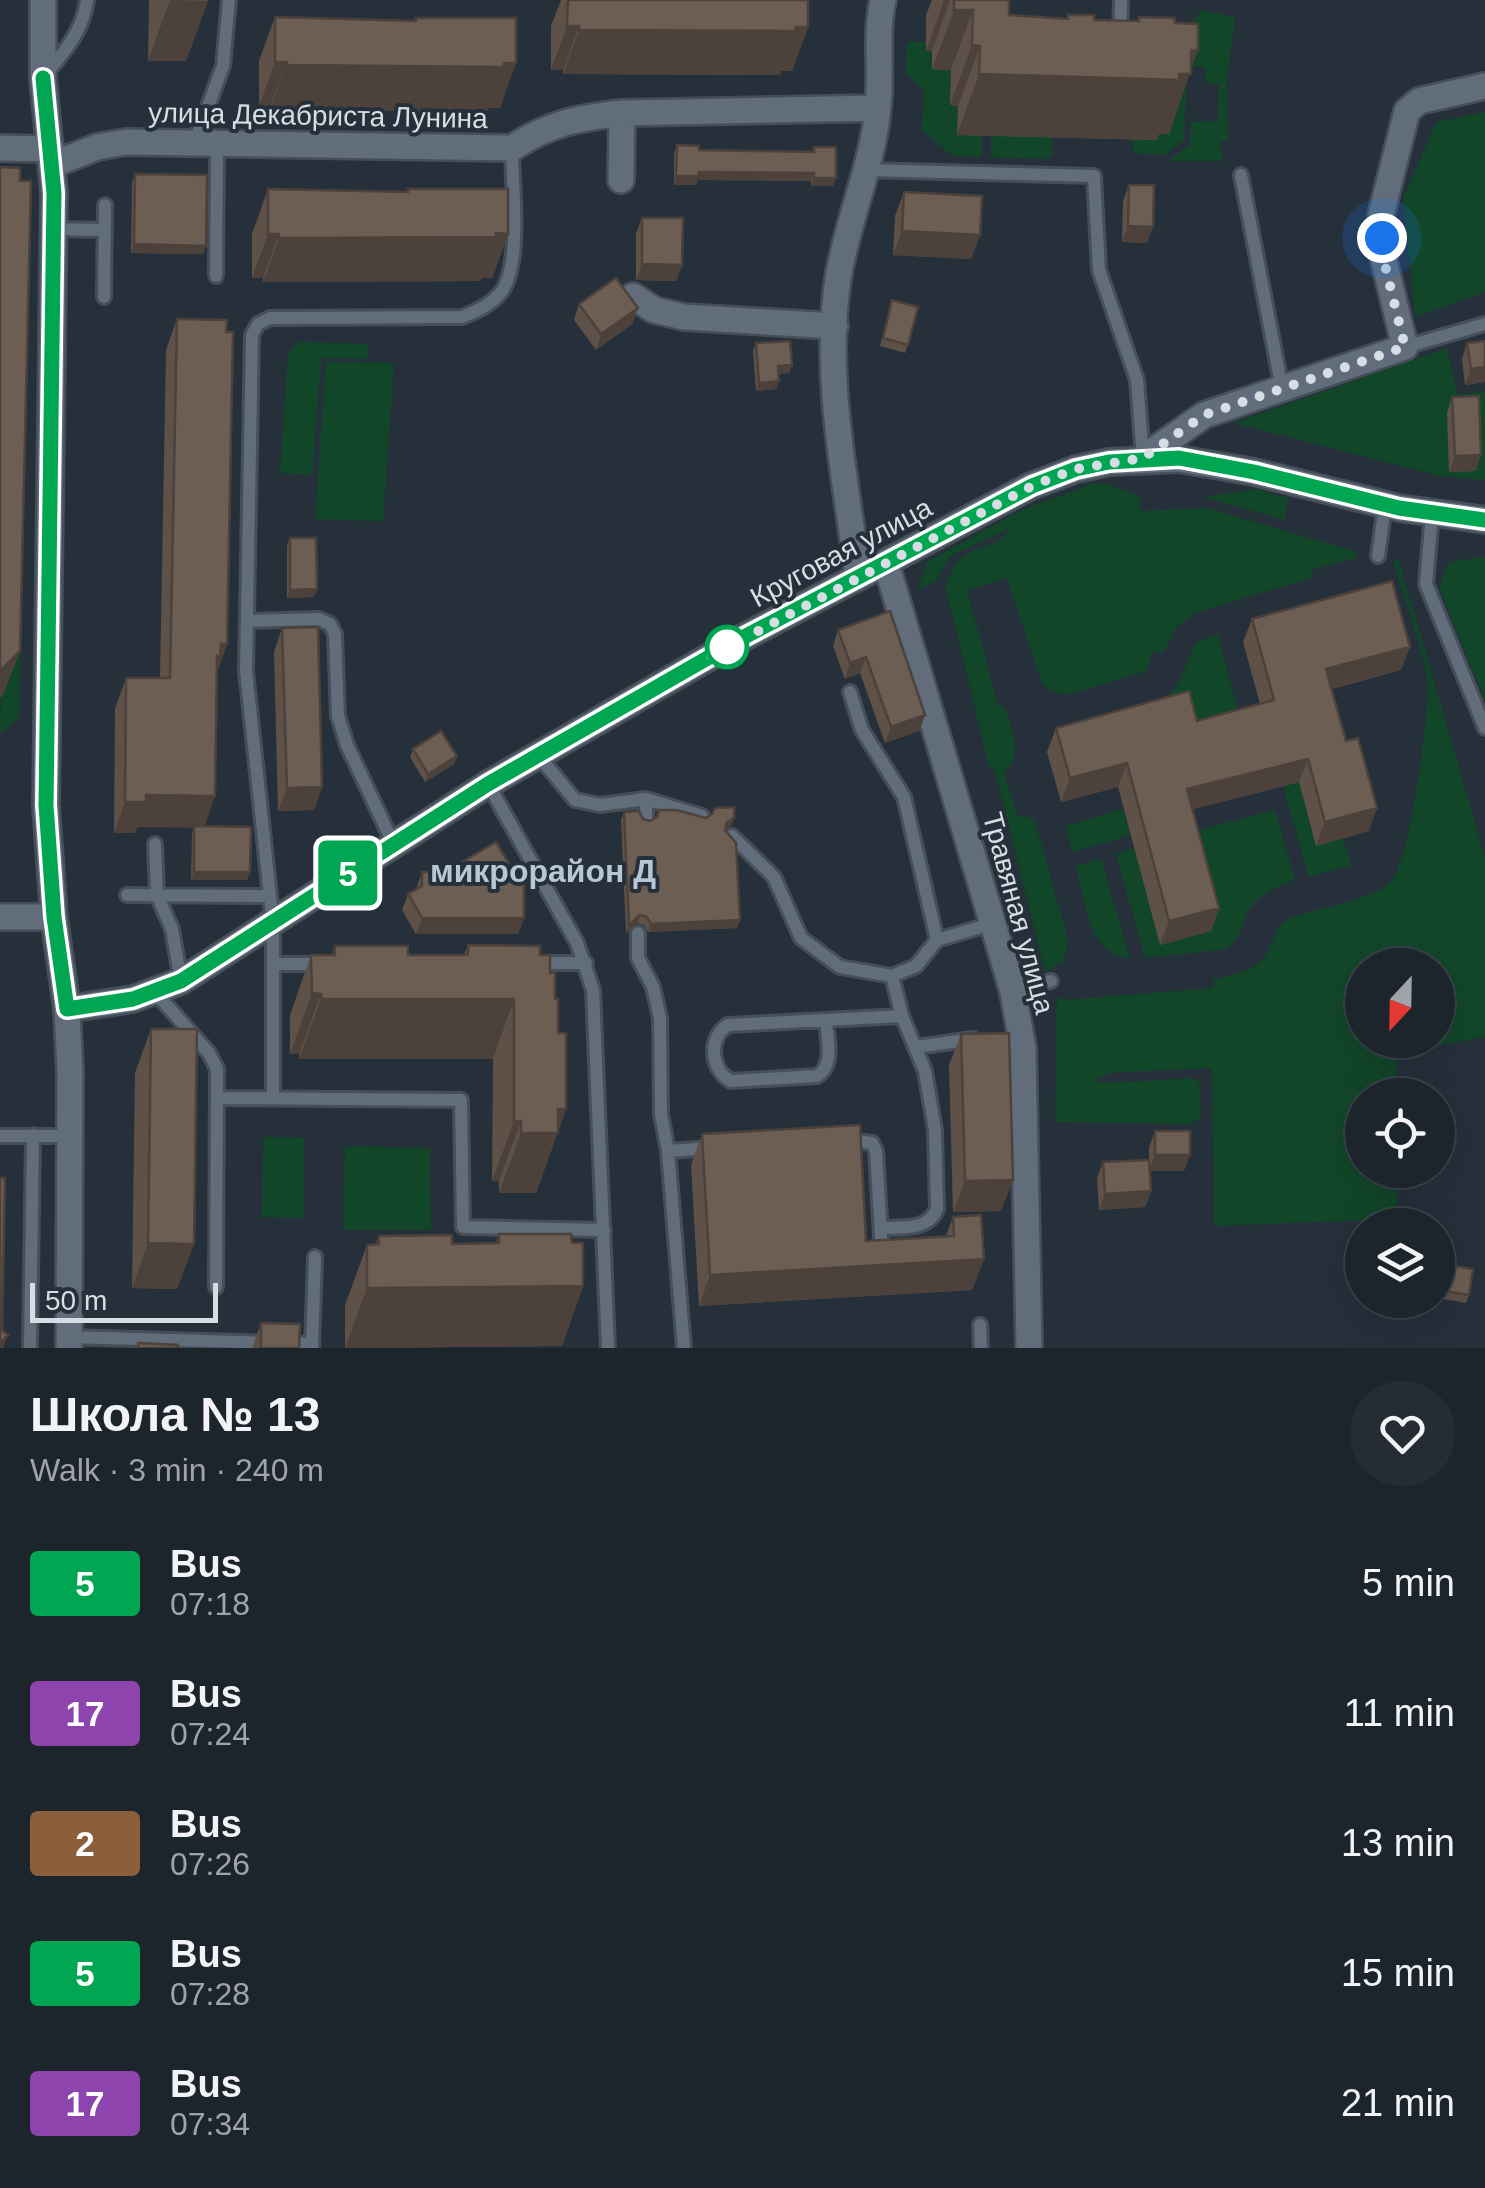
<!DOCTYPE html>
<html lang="en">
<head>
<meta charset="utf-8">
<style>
	body { margin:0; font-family:Helvetica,sans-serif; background:#252c34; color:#f1f3f6; height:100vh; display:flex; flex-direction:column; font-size:38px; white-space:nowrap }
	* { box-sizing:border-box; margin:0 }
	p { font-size:32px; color:#a0a4a9 }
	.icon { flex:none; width:55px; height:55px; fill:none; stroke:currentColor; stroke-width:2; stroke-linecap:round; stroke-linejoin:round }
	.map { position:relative; height:1348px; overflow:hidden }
	.panel { display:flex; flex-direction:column; background:#1c242c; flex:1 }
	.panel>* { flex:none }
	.badge { padding:0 20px; border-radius:8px; font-size:35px; line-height:65px }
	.needle { width:65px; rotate:202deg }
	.controls { position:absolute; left:1345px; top:948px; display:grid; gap:20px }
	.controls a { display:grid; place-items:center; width:110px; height:110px; border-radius:50%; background:#1c242c; box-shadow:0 10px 40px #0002,0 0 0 2px #3a4148; font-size:50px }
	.scale { position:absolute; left:30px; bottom:25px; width:188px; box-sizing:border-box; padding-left:10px; border:5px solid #d6dde4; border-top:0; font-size:28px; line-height:35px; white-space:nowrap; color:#d6dde4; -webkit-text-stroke:8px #25303b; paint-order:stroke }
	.you { position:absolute; width:50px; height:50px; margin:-25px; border:8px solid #fff; border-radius:50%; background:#1a73e8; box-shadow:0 0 0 15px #1a73e833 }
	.map>.badge { position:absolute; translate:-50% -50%; box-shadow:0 0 0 5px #fff }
	.round { display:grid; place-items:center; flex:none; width:105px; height:105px; border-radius:52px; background:#252c34 }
	.summary { display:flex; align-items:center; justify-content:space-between; height:170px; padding:0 30px }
	h1 { font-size:48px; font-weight:700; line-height:75px }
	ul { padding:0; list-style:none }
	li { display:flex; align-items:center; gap:30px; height:130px; padding:0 30px }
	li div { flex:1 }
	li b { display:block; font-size:38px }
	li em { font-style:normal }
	li .badge { min-width:110px; font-weight:700; text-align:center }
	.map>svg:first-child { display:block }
	.green { fill:#124629; fill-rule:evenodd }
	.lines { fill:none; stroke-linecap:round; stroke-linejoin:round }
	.lane-casing { stroke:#464e58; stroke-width:18 }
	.street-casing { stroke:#464e58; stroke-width:30 }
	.secondary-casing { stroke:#464e58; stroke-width:30 }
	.lane { stroke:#616d7a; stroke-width:12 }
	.street { stroke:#616d7a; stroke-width:25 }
	.secondary { stroke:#616d7a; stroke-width:25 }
	.wall { fill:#5e5148 }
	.shaded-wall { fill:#4c423b }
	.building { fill:#6d5e54; stroke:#4c423b; stroke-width:2.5 }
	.line-casing { stroke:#fff; stroke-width:22 }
	.line { stroke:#00a651; stroke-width:15 }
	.walk { stroke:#d6dde4; stroke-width:10; stroke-dasharray:0 18 }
	.stop-dot { fill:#fff; stroke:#00a651; stroke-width:5 }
	.labels { text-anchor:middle; stroke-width:8; stroke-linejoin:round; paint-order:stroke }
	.street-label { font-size:28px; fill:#d6dde4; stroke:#25303b }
	.quarter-label { font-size:32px; font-weight:bold; fill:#b9c6d5; stroke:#25303b }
</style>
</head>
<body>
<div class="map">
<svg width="1485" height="1348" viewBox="0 0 1485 1348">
	<rect width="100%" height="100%" fill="#25303b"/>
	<path class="green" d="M1201 10 1235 17 1227 79 1228 141H1220L1223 161H1169L1190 144 1191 122 1218 121 1219 84 1206 83 1205 67 1175 66 1176 22H1193Z
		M907 42H926V50L932 51V70H951L950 105 958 106V134L982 135V157L953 156 922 130 924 90 906 73Z
		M1170 72 1186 87 1184 140 1165 155 1133 153V140H1156Z
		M1485 112V292L1415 317 1403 197 1437 122Z
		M1038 133V137H1052V154L1047 159 991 157V135Z
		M299 342 368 344 367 359 321 358 312 475 280 473 288 354Z
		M1447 348 1458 395 1485 391V480L1440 476 1234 423Z
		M326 362 394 363 383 521 315 519Z
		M10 449 25 450 19 717 0 733Z
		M1092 484H1109L1140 497V511L1207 508 1357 552 1356 558 1311 570 1312 578 1194 613 1176 628 1163 653 1153 651 1147 669 1141 673 1073 693 1062 694 1043 686 1007 578 967 590 998 705 1004 706C1011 728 1025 755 1004 772L1017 815 1033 818 1036 825 1068 940 1064 961 1045 972 994 768 989 766 945 586C949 576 953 564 962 557 979 546 1000 546 1011 528L950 556 936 581 917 590 928 561 1020 511Z
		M1256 489 1288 498 1285 520 1203 497Z
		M1485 557V701L1439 587 1449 562Z
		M1393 560 1399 561 1485 857V1037L1397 1052 1396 1095H1362V1170H1397V1219L1214 1226 1212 1068 1109 1073 1095 1081C1106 1085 1172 1079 1191 1078L1199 1081 1201 1115 1193 1124 1055 1122 1057 997 1065 1000 1214 988V979C1231 976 1254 971 1265 956 1274 944 1274 931 1285 921 1315 906 1370 904 1392 880 1409 862 1432 703 1427 678 1419 638 1404 598 1393 560ZM1438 965V1040H1362V965Z
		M1218 634 1243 730 1057 749 1054 733C1085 724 1160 713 1177 685 1185 672 1188 656 1197 642Z
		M1299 781 1316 845 1343 838 1351 865 1309 877 1283 786Z
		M1123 809 1130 835 1073 852 1065 826Z
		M1275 810 1295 880C1277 886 1256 895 1247 913 1241 927 1239 939 1227 949L1145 958 1116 854 1134 848 1161 945 1210 931 1184 834Z
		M1101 859 1130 959C1087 954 1086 902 1076 866Z
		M263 1137 304 1138V1218L262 1217Z
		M345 1146 430 1148 431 1230H344Z"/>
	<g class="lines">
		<defs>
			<path id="lane" d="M1120 37 1121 0
				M45 75C65 51 83 31 87 0
				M194 144 223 66 229 0
				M866 170 1094 176 1099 270 1137 380 1143 458
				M1241 175 1282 389
				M53 229 105 230
				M216 276 217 144
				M104 297 105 205
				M1405 347 1485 324
				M1432 514 1426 584 1485 728
				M1378 556 1385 505
				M247 621 319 619 330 624 335 634 338 716 347 745 393 843
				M850 692 862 730 904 797 937 940
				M538 755 575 800 600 805 646 799 702 816
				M488 784 577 943 593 990 608 1348
				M646 799V819
				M732 836 774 877 801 938 840 967 892 976 916 966 937 940 994 923
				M155 844 157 895 172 929 181 981
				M127 895 270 896
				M638 933V958L653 987 660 1018 661 1114 668 1151 684 1348
				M536 963H586
				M274 964H321
				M155 992 209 1053 217 1069 216 1287
				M1013 992 1051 981
				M826 1020C827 1038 835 1066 817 1076L731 1081C710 1070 708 1037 728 1025L902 1016
				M916 1047 973 1039
				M217 1098 461 1100 463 1227 604 1230
				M273 1098V924L246 671 252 335 258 324 270 318 462 317C477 311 491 305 502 291 522 262 512 185 512 148
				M0 1136H70
				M846 1140 872 1143 876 1151 882 1253
				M668 1151 712 1148
				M881 1228C902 1227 928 1231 937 1209L935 1130 925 1071 902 1016 892 976
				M980 1325 981 1348
				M69 1337 312 1344
				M30 1348 33 1135
				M312 1348 315 1257"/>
			<path id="street" d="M43 0V78L54 193 46 805 54 917 67 1009
				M0 148 51 149
				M52 165 97 147 126 142 512 148C550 123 577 118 622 113L878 108
				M621 180 622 113
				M633 296 654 310 684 317 835 326
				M1143 458 1204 415 1405 347 1384 261 1381 215 1407 111 1419 101 1485 86
				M886 563 1013 992 1023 1048 1029 1348
				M858 577C846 480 823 377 838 279 847 221 873 165 878 107 882 71 875 35 883 0
				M0 917H54"/>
			<path id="secondary" d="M69 1348 70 1072 67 1009 133 999 181 981 488 784 746 636 1031 486 1076 469 1109 462 1179 459 1254 472 1399 508 1485 520"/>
		</defs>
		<use href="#lane" class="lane-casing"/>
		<use href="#street" class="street-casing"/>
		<use href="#secondary" class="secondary-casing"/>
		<use href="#lane" class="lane"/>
		<use href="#street" class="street"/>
		<use href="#secondary" class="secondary"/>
	</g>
	<path class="wall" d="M149 0H208L186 61H148Z
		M561 0H808V27L792 71H781L780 75 563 74V70H551V26Z
		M932 0H1009V15L1067 19 1068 15 1094 20 1138 21 1139 17 1175 23 1191 69 1169 134H1159L1157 140 957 135 958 106 950 105 951 70H932V51H926V15Z
		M275 17 500 108H489L487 111 270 110V106H259V61Z
		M677 145 699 150 812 152 814 147 833 186H811V181L698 180 696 185H674V153Z
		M135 174 203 254 131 253 132 182Z
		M1129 185 1147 243 1122 242 1123 201Z
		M268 189 508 234 492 278H481L480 281 263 282V278H252V234Z
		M904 192 980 235 971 259 893 255 895 216Z
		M642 218 682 265 676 281 636 280V234Z
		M892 300 908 345 905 353 880 346Z
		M579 304 638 308 632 324 596 350 574 320Z
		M177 319 227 644 217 673 204 826 250 872 247 880H191L192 834 194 827H137L135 833H114L115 709 126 678H160L166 350Z
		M1485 341V382L1465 385 1462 359 1467 343Z
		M756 343 792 365 789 373 778 374 779 381 776 389 756 391 753 351Z
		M1452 397 1476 471 1449 472 1447 413Z
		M290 538 314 597 287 598V546Z
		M1252 619 1401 670 1332 689 1369 831 1316 846 1299 782 1193 809 1219 908 1211 931 1160 945 1118 787 1061 802 1047 752 1056 728 1197 721 1260 704 1243 642Z
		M282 628 322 787 314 810 278 811 274 652Z
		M838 630 925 715 919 731 885 743 860 673 845 679 833 646Z
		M413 749 454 764 425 782 410 757Z
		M624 812 650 821 706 818H734L731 826 725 830 740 920 737 928 648 932 644 925 637 923 626 933 621 820Z
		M422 872 524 918 518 934H416L402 910 408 894 416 889Z
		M468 945 540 955 550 973 555 999 566 1109 536 1193H499V1181H492L493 1059H299V1054H290V1015L311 955H332L335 946 408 955H464Z
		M151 1029 194 1244 177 1289 132 1288 135 1073Z
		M961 1034 1001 1211 953 1212 949 1065Z
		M1155 1131 1184 1171H1150L1151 1191 1145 1207 1099 1210 1097 1178 1103 1162H1149V1147Z
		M702 1134 866 1241 946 1236 953 1217 984 1259 972 1290 699 1306 691 1165Z
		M499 1234 572 1243 583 1286 562 1346 345 1348V1305L367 1245 376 1244 379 1236 452 1244 496 1243Z
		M1438 1263 1469 1295 1466 1303 1438 1298Z
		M261 1323 299 1348H252Z"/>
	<path class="shaded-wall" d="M170 0 208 1 186 61H148Z
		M944 0H950L932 51H926Z
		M954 10H973L951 70H932Z
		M567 26H579L563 70H551Z
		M808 27 792 71H781L780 75 563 74 579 30Z
		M972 45 980 46 958 106 950 105Z
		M1191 50H1198L1169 134H1159L1157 140 957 135 979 74Z
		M275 62H287L270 106H259Z
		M516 63 500 108H489L487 111 270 110 286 65Z
		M699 172 814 173 811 181 698 180 696 185H674L676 176Z
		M814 178H836L833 186H811Z
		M1128 226 1153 227 1147 243 1122 242Z
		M902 231 980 235 971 259 893 255Z
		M268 234H279L263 278H252Z
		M508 234 492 278H481L480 281 263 282 279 238Z
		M134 244 206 246 203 254 131 253Z
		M642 264 682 265 676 281 636 280Z
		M638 308 632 324 596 350 601 334Z
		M792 365 789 373 775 374 778 366Z
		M1485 367V382L1465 385 1471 369Z
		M779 381 776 389 756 391 759 383Z
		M1481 455 1476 471 1449 472 1455 456Z
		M317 589 314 597 287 598 290 590Z
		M221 644H227L216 675H214Z
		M1410 647 1401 670 1318 692 1326 669Z
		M20 651 3 695 0 698V671Z
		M866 657 860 673 845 679 850 663Z
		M925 715 919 731 885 743 891 727Z
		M457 756 454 764 425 782 428 774Z
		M1308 759 1299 782 1179 813 1187 789Z
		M1127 763 1118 787 1061 802 1070 778Z
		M322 787 314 810 278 811 287 788Z
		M146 795 215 796 204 828 137 827 135 833H114L125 802Z
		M1377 808 1369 831 1316 846 1325 822Z
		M734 818 731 826 724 830 727 822Z
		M194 872H250L247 880H191Z
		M1219 908 1211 931 1160 945 1169 921Z
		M640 915 637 923 626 933 629 925Z
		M422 918H524L518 934H416Z
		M740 920 737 928 648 932 651 924Z
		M312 993 321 994 299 1054H290Z
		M321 999H514L493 1059H299Z
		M558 1109H566L536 1193H499L521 1133Z
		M514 1121H521L499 1181H492Z
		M1155 1155H1190L1184 1171H1149Z
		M1013 1180 1001 1211 953 1212 965 1181Z
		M1151 1191 1145 1207 1099 1210 1105 1194Z
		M148 1243 194 1244 177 1289 132 1288Z
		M984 1259 972 1290 699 1306 710 1275Z
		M583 1286 562 1346 345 1348 367 1288Z
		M8 1335 3 1348H0V1343Z"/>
	<path class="building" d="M568 0H808V27H796V31L579 30V26H567Z
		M954 0H1009V15L1068 19V15H1094V20L1139 21V17L1175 18V23L1198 24V50H1191V74H1179V80L979 74 980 46 972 45 973 10H954Z
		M275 17 416 21V18H516V63H504V67L286 65 287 62H275Z
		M677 145 699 146V150L814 152V147H836V178H814V173L699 172V176H676Z
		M0 167 20 168V181H31L20 651 0 671Z
		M135 174 207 175 206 246 134 244Z
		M1129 185H1154L1153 227 1128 226Z
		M268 189 408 192V189H508V234L496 233V237L279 238V234H268Z
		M904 192 982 196 980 235 902 231Z
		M642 218H683L682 265 642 264Z
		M616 278 638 308 601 334 579 304Z
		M892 300 918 307 908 345 883 338Z
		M177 319 227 320 226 332H233L227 644H221L220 656H217L215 796 146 795V802H125L126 678H170Z
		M790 341 792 365 778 366 779 381 759 383 756 343Z
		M1485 341V367L1471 369 1467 343Z
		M1479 396 1481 455 1455 456 1452 397Z
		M290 538H316L317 589 290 590Z
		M1392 581 1410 647 1326 669 1346 741 1358 738 1377 808 1325 822 1308 759 1187 789 1219 908 1169 921 1127 763 1070 778 1056 728 1189 691 1197 721 1274 700 1252 619Z
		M890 611 925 715 891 727 866 657 850 663 838 630Z
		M318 627 322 787 287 788 282 628Z
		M441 731 457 756 428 774 413 749Z
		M734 807V818L727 822 725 830 736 843 740 920 651 924 647 917 640 915 629 925 624 812 639 811 643 819 650 821 657 817 659 810H676L706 818 712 814 715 808Z
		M194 826 251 827 250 872H194Z
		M496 842 514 872 524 871V918H422L408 894 422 886V872H445Z
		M468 945 540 946V955H550V973H555V999H558V1033H566V1109H558V1133H521V1121H514V999H321V994L312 993 311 955H335V946H408V955H468Z
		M151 1029H197L194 1244 148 1243Z
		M1009 1033 1013 1180 965 1181 961 1034Z
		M860 1125 866 1241 954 1236 953 1217 981 1215 984 1259 710 1275 702 1134Z
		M1155 1131H1190V1155H1155Z
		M1149 1160 1151 1191 1105 1194 1103 1162Z
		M0 1178H5L2 1330 8 1335 0 1343Z
		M499 1234H571L572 1243H583V1286L367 1288V1245L379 1244V1236L452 1235V1244L499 1243Z
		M1438 1263 1473 1269 1469 1295 1438 1290Z
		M261 1323 300 1324 299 1348H261Z
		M138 1343 178 1345V1348H138Z"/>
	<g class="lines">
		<defs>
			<path id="line" d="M43 78 54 193 46 805 54 917 67 1009 133 999 181 981 488 784 746 636 1032 486 1076 469 1109 462 1179 458 1254 472 1399 508 1485 520"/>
		</defs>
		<use href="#line" class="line-casing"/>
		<use href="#line" class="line"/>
		<path class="walk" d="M727 647 711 656 1032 486 1076 469 1143 458 1204 415 1405 347 1384 261 1382 238"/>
	</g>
	<circle class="stop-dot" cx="727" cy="647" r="20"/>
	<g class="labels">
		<g class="street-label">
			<text transform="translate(318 115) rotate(1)" y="10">улица Декабриста Лунина</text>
			<text transform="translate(841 552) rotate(-28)" y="10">Круговая улица</text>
			<text transform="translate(1019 913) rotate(75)" y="10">Травяная улица</text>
		</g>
		<g class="quarter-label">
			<text x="543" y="882">микрорайон Д</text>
		</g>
	</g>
</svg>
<div class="controls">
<a><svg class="needle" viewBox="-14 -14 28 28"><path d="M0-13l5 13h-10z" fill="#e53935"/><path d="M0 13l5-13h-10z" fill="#a0a4a9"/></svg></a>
<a><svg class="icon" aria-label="locate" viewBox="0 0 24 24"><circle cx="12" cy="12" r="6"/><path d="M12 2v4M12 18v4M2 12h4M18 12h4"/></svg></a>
<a><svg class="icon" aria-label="layers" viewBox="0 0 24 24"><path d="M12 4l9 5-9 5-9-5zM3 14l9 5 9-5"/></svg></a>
</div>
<div class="scale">50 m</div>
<div class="you" style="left:1382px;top:238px"></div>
<b class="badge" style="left:348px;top:873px;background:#00a651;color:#fff">5</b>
</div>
<section class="panel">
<div class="summary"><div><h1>Школа № 13</h1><p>Walk · 3 min · 240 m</p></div><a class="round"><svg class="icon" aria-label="heart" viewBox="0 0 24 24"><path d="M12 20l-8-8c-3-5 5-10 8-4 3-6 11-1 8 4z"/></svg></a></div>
<ul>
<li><span class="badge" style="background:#00a651;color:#fff">5</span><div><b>Bus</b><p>07:18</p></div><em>5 min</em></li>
<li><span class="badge" style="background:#8e44ad;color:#fff">17</span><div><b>Bus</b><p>07:24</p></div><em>11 min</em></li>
<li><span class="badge" style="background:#8b5e3c;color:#fff">2</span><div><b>Bus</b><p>07:26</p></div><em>13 min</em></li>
<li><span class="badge" style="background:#00a651;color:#fff">5</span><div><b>Bus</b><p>07:28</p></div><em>15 min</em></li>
<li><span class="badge" style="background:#8e44ad;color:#fff">17</span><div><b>Bus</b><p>07:34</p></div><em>21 min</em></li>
</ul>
</section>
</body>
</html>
